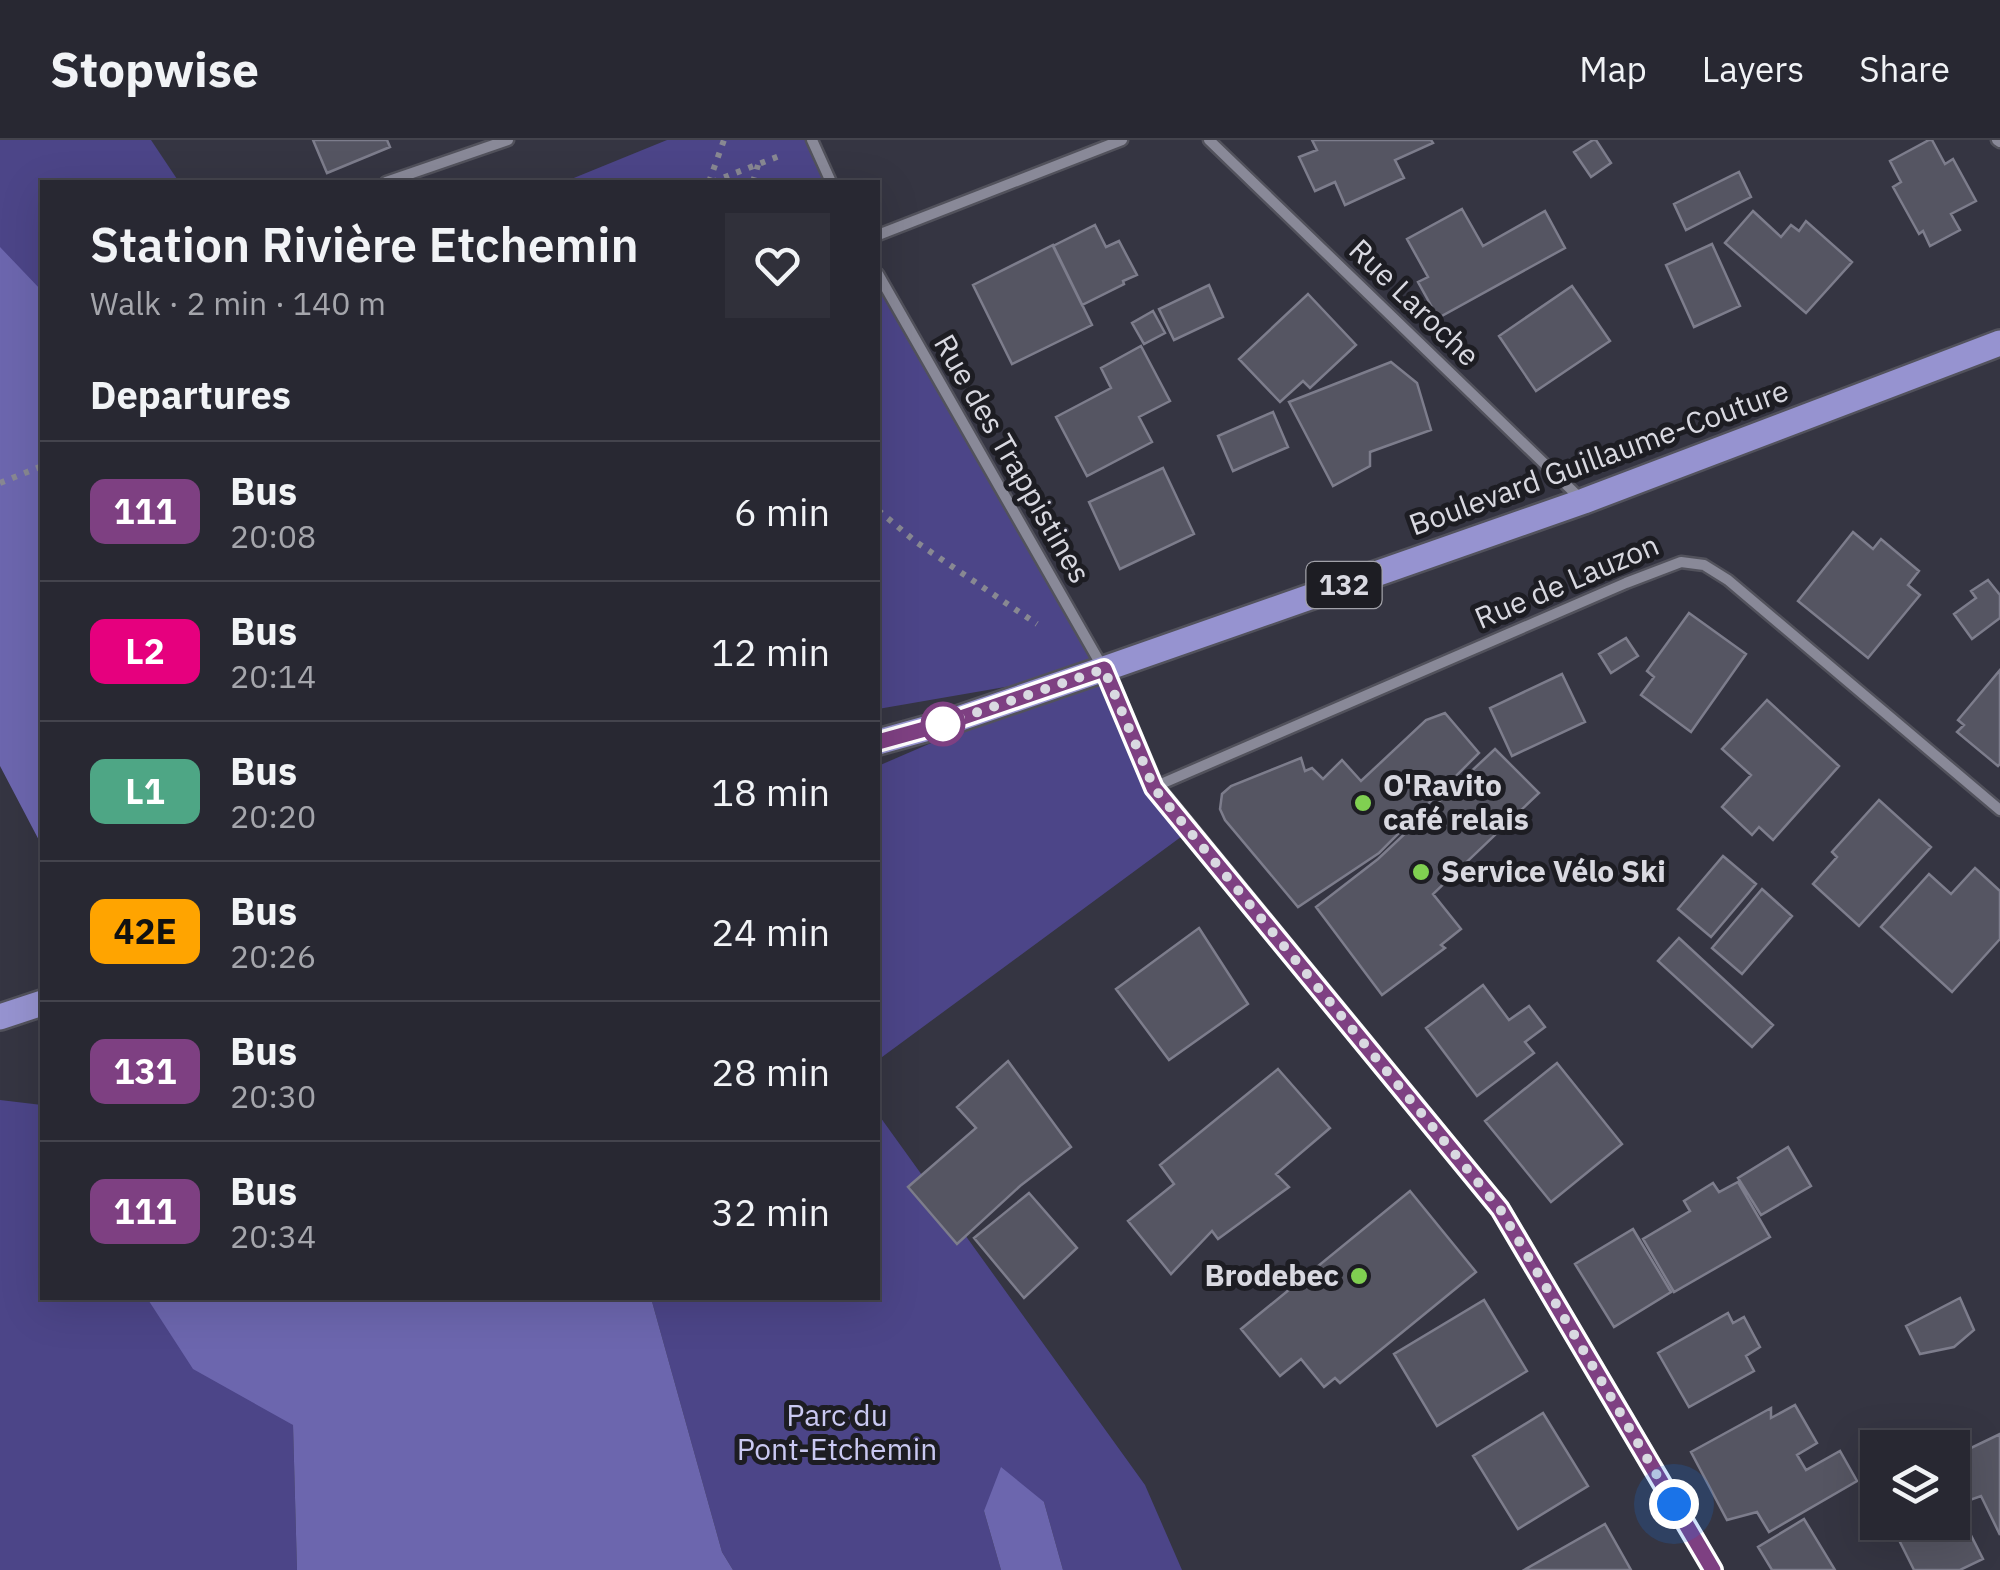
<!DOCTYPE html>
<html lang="en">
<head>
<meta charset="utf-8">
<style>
	body { margin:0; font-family:"IBM Plex Sans",sans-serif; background:#30303a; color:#f1f3f6; height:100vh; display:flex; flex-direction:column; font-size:38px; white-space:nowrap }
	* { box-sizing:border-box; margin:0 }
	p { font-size:32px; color:#a5a6ac }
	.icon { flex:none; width:55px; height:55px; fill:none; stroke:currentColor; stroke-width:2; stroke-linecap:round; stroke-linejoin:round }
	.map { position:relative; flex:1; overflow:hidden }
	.side { position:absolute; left:40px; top:40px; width:840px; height:1120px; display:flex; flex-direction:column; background:#282832; border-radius:0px; box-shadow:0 10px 40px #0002,0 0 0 2px #44444d }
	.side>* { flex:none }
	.badge { padding:0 20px; border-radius:15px; font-size:35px; line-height:65px }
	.tools { position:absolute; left:1860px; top:1290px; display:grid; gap:20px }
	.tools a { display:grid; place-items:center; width:110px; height:110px; border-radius:0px; background:#282832; box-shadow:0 10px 40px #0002,0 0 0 2px #44444d; font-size:50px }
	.you { position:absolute; width:50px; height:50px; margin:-25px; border:8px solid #fff; border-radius:50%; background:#1a73e8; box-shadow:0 0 0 15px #1a73e833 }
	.map>.badge { position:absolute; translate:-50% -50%; box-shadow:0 0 0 5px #fff }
	h2 { padding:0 50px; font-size:38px; line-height:90px }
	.round { display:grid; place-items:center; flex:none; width:105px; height:105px; border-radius:0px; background:#30303a }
	.headline { display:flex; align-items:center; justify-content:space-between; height:170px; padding:0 50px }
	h1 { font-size:48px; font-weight:600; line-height:75px }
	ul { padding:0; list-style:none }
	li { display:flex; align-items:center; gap:30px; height:140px; padding:0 50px; border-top:2px solid #44444d }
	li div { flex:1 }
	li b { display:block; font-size:38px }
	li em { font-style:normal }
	li .badge { min-width:110px; font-weight:700; text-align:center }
	header { display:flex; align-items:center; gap:60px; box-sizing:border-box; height:140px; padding:0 50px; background:#282832; border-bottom:2px solid #44444d }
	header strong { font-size:48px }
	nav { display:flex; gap:55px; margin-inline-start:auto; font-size:35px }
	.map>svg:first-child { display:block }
	.green { fill:#4c4588 }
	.water { fill:#6c66ae }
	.building { fill:#555562; stroke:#7d7d8c; stroke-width:2.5 }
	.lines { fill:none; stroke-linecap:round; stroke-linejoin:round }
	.minor-casing { stroke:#52525c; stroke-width:15 }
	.tertiary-casing { stroke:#52525c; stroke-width:22 }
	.primary-casing { stroke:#52525c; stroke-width:30 }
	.path { stroke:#888892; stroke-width:6; stroke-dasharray:5 8; stroke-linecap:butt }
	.minor { stroke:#898998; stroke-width:10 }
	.tertiary { stroke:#898998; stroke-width:18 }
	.primary { stroke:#9693d0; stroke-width:25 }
	.line-casing { stroke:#fff; stroke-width:22 }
	.line { stroke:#7e4082; stroke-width:15 }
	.walk { stroke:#d9d9e1; stroke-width:10; stroke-dasharray:0 18 }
	.stop-dot { fill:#fff; stroke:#7e4082; stroke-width:5 }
	.poi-dot { fill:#80d051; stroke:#1d1d23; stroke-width:4 }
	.labels { text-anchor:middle; stroke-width:10; stroke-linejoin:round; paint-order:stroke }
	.shield { fill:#1d1d23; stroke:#a1a1a8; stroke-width:2.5 }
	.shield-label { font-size:28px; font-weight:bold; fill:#d9d9e1 }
	.street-label { font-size:30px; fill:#d9d9e1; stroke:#1d1d23 }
	.poi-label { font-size:30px; font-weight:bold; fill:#d9d9e1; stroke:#1d1d23; text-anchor:start }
	.park-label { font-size:30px; fill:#cac9f2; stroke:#1d1d23 }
</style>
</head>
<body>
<header>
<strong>Stopwise</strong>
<nav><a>Map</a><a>Layers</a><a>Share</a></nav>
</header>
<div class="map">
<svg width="2000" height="1430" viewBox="0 0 2000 1430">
	<rect width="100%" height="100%" fill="#353542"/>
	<path class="green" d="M0 0H151L179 42H42V260L0 278Z
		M667 0H812L831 42H564Z
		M878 134 1104 529 1154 647 1189 691 878 920V626L1098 531 878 569Z
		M0 960 42 965V1158H215L293 1285 297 1430H0Z
		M878 974 1145 1345 1182 1430H1063L1044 1362 984 1371 1001 1430H733L722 1412 651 1158H878Z"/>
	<path class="water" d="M0 107 42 151V706L0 626Z
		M147 1158H651L722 1412 733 1430H297L293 1285 193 1229Z
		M1001 1327 1044 1362 1063 1430H1001L984 1371Z"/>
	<path class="building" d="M313 0H387L390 7 327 33Z
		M1312 0H1431L1433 3 1395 20 1404 38 1345 65 1335 42 1315 51 1299 17 1317 10Z
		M1593 0H1596L1611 23 1591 37 1574 12Z
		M1929 0H1932L1945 24 1953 19 1976 61 1951 74 1960 90 1930 106 1923 91 1919 94 1893 47 1901 42 1890 21Z
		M1739 32 1751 57 1686 90 1674 64Z
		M1462 69 1483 106 1545 71 1565 108 1438 178 1418 142 1428 137 1407 99Z
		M1753 71 1781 97 1791 85 1799 91 1806 81 1852 122 1806 173 1725 103Z
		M1095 85 1106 107 1119 101 1137 135 1123 141 1124 144 1082 165 1053 106Z
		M1712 104 1740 166 1694 187 1666 125Z
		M1053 105 1092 185 1012 224 973 145Z
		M1209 145 1223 177 1174 200 1159 169Z
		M1572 146 1610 201 1536 251 1499 196Z
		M1308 154 1356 205 1310 248 1303 241 1280 262 1239 219Z
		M1153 171 1165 193 1144 204 1132 183Z
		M1141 206 1170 261 1139 277 1152 302 1087 336 1056 277 1111 248 1101 228Z
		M1391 222 1417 243 1431 290 1370 312V326L1333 346 1289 262Z
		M1273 272 1288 307 1233 331 1218 296Z
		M1163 328 1194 394 1120 429 1089 362Z
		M1853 392 1873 409 1881 399 1919 431 1908 445 1920 455 1868 518 1798 461Z
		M1988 440 2000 455V478L1972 499 1954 474 1976 458 1971 451Z
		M1689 473 1746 514 1691 592 1641 555 1654 537 1647 531Z
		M1626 498 1638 516 1611 533 1599 514Z
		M2000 530V624L1998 626 1957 592 1964 585 1958 580Z
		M1562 534 1585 582 1512 616 1490 568Z
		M1767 560 1839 626 1773 700 1759 687 1752 695 1722 667 1751 635 1722 609Z
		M1445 573 1479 613 1379 713 1298 767 1225 680 1220 669 1222 654 1231 646 1301 618 1305 631 1312 628 1323 639 1342 620 1361 641 1426 580Z
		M1495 609 1539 653 1433 754 1461 789 1441 805 1445 808 1382 855 1316 767 1378 719Z
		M1879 660 1931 707 1859 786 1813 744 1837 717 1832 712Z
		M1723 716 1756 744 1711 797 1678 769Z
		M1975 728 2000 751V799L1952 852 1881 787 1929 734 1951 754Z
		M1762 749 1792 776 1742 834 1712 808Z
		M1199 788 1248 864 1169 920 1116 849Z
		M1679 798 1773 885 1752 907 1658 821Z
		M1483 845 1509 880 1529 866 1545 887 1525 902 1534 913 1477 956 1426 888Z
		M1008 921 1071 1007 1020 1046 957 1104 908 1047 976 988 957 967Z
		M1557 923 1622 1004 1551 1062 1485 981Z
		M1278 929 1330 988 1276 1034 1289 1047 1218 1099 1212 1091 1171 1134 1128 1081 1174 1044 1160 1025Z
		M1788 1007 1811 1046 1761 1075 1738 1038Z
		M1738 1042 1770 1097 1674 1152 1643 1099 1690 1071 1684 1061 1713 1043 1719 1052Z
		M1410 1051 1476 1132 1340 1243 1335 1238 1324 1247 1301 1219 1280 1236 1241 1189Z
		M1029 1053 1077 1108 1024 1158 974 1098Z
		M1633 1089 1671 1152 1614 1187 1575 1124Z
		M1960 1158 1974 1190 1954 1207 1920 1214 1906 1186Z
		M1484 1160 1527 1231 1437 1286 1394 1214Z
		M1728 1173 1733 1183 1744 1177 1760 1207 1746 1216 1754 1231 1689 1267 1658 1213Z
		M1795 1265 1817 1303 1797 1315 1806 1330 1840 1311 1857 1341 1769 1392 1757 1372 1727 1380 1691 1312 1771 1268V1278Z
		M1543 1273 1588 1346 1518 1389 1473 1316Z
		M2000 1294V1395L1981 1356 1970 1360 1952 1321V1317Z
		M1952 1358 1983 1419 1960 1430H1914L1890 1382H1952Z
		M1804 1379 1835 1430H1772L1758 1407Z
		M1605 1384 1631 1430H1524Z"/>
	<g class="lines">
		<defs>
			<path id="minor" d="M812 0 831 42
				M1209 0 1583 361
				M1997 0 2000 2
				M386 42 508 0
				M878 95 1122 0
				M878 134 1103 528
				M1154 647 1626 443 1681 422 1704 425 1728 440 2000 670"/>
			<path id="tertiary" d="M1104 529 1154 647 1500 1069 1713 1430"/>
			<path id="primary" d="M878 602 943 584 1104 529 1584 361 2000 203
				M0 877 42 863"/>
		</defs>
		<use href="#minor" class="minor-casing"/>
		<use href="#tertiary" class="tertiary-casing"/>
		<use href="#primary" class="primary-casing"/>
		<path class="path" d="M709 42 724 0
			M712 42 782 15
			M753 42 758 25
			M0 343 42 326
			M878 370 916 402 1037 484"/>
		<use href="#minor" class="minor"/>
		<use href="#tertiary" class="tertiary"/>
		<use href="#primary" class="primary"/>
	</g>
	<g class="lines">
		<defs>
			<path id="line" d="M878 602 943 584 1104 529 1154 648 1500 1069 1713 1430"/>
		</defs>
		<use href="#line" class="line-casing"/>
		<use href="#line" class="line"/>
		<path class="walk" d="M943 584 1104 529 1154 648 1500 1069 1674 1364"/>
	</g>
	<circle class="stop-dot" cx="943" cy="584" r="20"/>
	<g class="poi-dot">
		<circle cx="1363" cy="663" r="10"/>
		<circle cx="1421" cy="732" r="10"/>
		<circle cx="1359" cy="1136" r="10"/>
	</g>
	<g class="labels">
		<rect class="shield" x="1306.5" y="422" width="75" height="46" rx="8"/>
		<g class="shield-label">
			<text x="1344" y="455">132</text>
		</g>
		<g class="street-label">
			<text transform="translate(1414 163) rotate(44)" y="10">Rue Laroche</text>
			<text transform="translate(1599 318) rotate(-20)" y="10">Boulevard Guillaume-Couture</text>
			<text transform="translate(1012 319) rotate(60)" y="10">Rue des Trappistines</text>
			<text transform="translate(1567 442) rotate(-23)" y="10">Rue de Lauzon</text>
		</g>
		<g class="poi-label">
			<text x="1383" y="656">O'Ravito<tspan x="1383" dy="34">café relais</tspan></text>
			<text x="1441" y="742">Service Vélo Ski</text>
			<text x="1339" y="1146" text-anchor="end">Brodebec</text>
		</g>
		<g class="park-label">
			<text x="837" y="1286">Parc du<tspan x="837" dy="34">Pont-Etchemin</tspan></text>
		</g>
	</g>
</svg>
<div class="tools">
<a><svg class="icon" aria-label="layers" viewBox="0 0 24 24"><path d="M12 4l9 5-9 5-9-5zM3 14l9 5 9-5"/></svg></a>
</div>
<div class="you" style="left:1674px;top:1364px"></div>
<section class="side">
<div class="headline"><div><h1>Station Rivière Etchemin</h1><p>Walk · 2 min · 140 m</p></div><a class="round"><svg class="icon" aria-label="heart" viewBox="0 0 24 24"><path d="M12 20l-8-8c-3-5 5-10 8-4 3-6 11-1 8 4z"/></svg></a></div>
<h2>Departures</h2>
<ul>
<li><span class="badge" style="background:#7e4082;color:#fff">111</span><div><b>Bus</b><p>20:08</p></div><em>6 min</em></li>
<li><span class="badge" style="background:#e6007e;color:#fff">L2</span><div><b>Bus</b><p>20:14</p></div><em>12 min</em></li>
<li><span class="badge" style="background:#4ea685;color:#fff">L1</span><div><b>Bus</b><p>20:20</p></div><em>18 min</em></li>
<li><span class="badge" style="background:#ffa400;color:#111">42E</span><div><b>Bus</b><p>20:26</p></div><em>24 min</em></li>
<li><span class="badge" style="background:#7e4082;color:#fff">131</span><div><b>Bus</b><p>20:30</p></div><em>28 min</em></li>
<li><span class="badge" style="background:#7e4082;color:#fff">111</span><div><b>Bus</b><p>20:34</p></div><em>32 min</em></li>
</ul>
</section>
</div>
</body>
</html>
